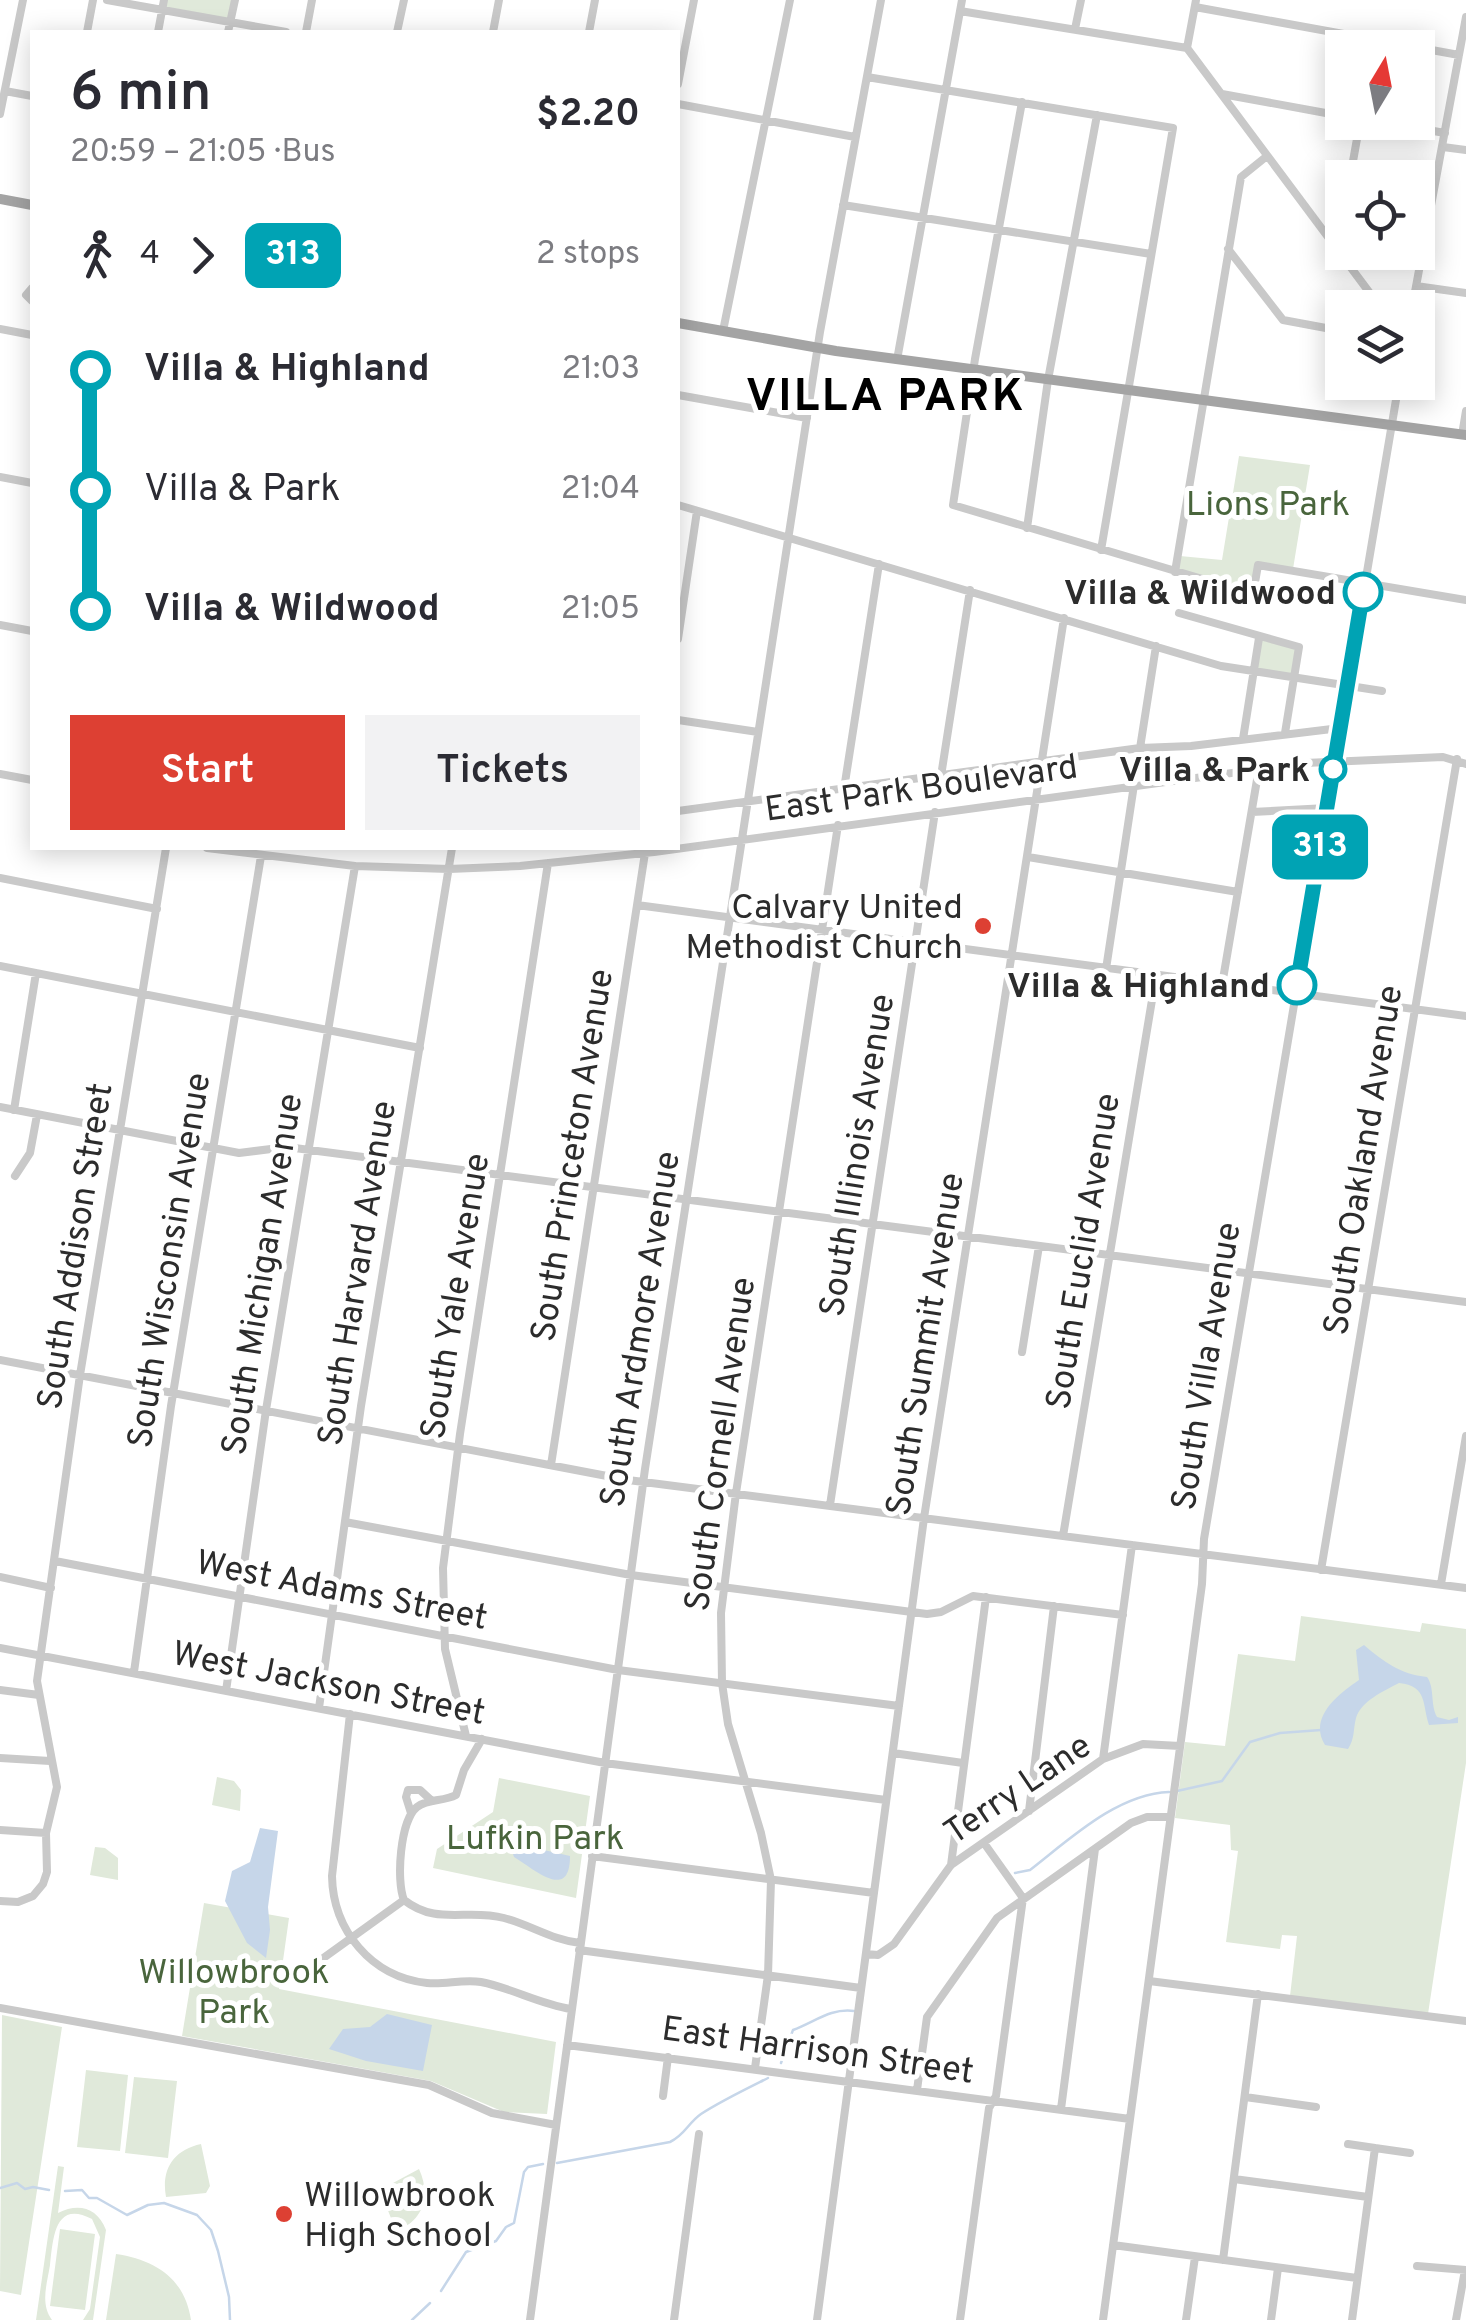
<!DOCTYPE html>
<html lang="en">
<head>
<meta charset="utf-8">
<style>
	body { margin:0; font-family:Overpass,sans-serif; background:#f2f2f3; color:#2b2b33; height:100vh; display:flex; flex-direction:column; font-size:38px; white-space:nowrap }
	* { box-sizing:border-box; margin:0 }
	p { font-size:32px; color:#7c7c81 }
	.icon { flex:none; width:55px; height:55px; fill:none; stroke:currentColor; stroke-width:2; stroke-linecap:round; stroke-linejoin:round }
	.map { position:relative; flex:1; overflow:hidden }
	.details { position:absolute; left:30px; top:30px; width:650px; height:820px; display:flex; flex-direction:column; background:#fff; border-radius:0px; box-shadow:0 5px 25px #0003 }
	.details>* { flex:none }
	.badge { padding:0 20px; border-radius:15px; font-size:35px; line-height:65px }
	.needle { width:65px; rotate:10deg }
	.tools { position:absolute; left:1325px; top:30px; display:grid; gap:20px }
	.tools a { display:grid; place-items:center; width:110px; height:110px; border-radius:0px; background:#fff; box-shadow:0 5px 25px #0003; font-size:50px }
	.map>.badge { position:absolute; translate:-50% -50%; box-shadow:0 0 0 5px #fff }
	.legs { display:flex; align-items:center; gap:15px; height:110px; padding:0 40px; font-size:32px }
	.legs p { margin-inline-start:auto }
	.summary { display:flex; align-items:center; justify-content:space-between; height:170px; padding:0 40px }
	h1 { font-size:55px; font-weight:600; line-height:75px }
	.cta { display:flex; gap:20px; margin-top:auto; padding:20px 40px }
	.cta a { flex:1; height:115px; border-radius:0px; background:#dd4033; color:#fff; font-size:40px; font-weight:600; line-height:115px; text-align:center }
	.cta a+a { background:#f2f2f3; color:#2b2b33 }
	ul { padding:0 40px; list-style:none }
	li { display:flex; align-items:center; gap:35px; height:120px; font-size:38px }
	li i { display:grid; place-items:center; width:15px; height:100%; margin:0 12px; background:currentColor }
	li i::after { content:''; width:25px; height:25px; margin:-12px; border:8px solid; border-radius:50%; background:#fff }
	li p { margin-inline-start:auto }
	li:first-child i { background:linear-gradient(#0000 50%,currentColor 0) }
	li:last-child i { background:linear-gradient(currentColor 50%,#0000 0) }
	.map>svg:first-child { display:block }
	.green { fill:#e0e9da }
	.water { fill:#c6d6e9 }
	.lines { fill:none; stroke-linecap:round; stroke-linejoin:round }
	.stream { stroke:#c6d6e9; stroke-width:2.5 }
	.minor { stroke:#c9c9c9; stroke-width:8 }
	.major { stroke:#a4a4a4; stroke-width:10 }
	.line-1-casing { stroke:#fff; stroke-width:22 }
	.line-1 { stroke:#00a3b4; stroke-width:15 }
	.stop-1-dot { fill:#fff; stroke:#00a3b4; stroke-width:5 }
	.poi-dot { fill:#dd4033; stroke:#fff; stroke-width:4 }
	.labels { text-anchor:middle; stroke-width:10; stroke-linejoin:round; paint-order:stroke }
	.park-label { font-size:35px; fill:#49653c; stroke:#fff }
	.stop-label { font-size:35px; font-weight:bold; fill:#2c2c2c; stroke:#fff; text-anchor:end }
	.street-label { font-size:35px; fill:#2c2c2c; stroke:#fff }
	.poi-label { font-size:35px; fill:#2c2c2c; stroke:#fff; text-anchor:end }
	.district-label { font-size:45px; font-weight:bold; letter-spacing:2.5px; fill:#000; stroke:#fff }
</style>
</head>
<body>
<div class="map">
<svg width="1466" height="2320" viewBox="0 0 1466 2320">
	<rect width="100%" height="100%" fill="#fff"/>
	<path class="green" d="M166 0H233L229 21 164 9Z
		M1239 456 1310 465 1293 569 1256 563 1250 591 1177 570 1180 556 1222 560Z
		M1260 640 1298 648 1293 677 1255 670Z
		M1301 1616 1420 1632 1422 1623 1466 1629V1763L1428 2014 1290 1996 1297 1936 1282 1935 1280 1949 1226 1942 1238 1851 1231 1850 1230 1825 1175 1818 1185 1742 1225 1746 1238 1654 1295 1661Z
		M217 1777 234 1781 241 1790 240 1811 212 1805Z
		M499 1778 590 1796 576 1898 433 1868 437 1849 493 1812Z
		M95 1847 105 1848 118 1858V1880L90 1875Z
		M204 1903 289 1918 279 1989 556 2042 547 2114 504 2112 431 2081 182 2036Z
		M2 2015 62 2027 21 2295 0 2291Z
		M86 2070 128 2075 120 2151 77 2147Z
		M134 2077 177 2081 168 2158 125 2153Z
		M201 2144 210 2186 206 2193 166 2197C161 2170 173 2150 201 2144Z
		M58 2166 64 2167 58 2213C78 2203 97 2207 106 2230L93 2320H83L90 2309 100 2237 92 2219C54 2199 53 2240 50 2265 47 2284 40 2304 52 2320H36Z
		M419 2169C431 2195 424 2221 396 2231L380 2190Z
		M60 2229 95 2234 85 2310 50 2306Z
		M116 2254C156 2260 185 2279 191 2320H106Z"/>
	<path class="water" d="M1364 1645C1384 1662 1400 1674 1427 1677 1435 1688 1430 1704 1437 1717L1449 1720 1458 1717V1723L1429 1725C1422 1705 1428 1686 1399 1683 1384 1691 1361 1701 1356 1718 1353 1730 1355 1738 1348 1749L1325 1745C1308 1718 1338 1694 1359 1680L1356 1650Z
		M260 1828 278 1831 268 1907 270 1930 266 1958 247 1943 225 1901 232 1871 250 1862Z
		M535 1848 570 1856C570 1903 533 1868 514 1857L512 1851Z
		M387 2014 432 2025 423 2071 366 2061 329 2049 343 2029 370 2027Z"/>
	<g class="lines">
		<path class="stream" d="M1177 1791 1222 1781 1250 1742 1280 1733 1321 1730
			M1015 1873 1030 1870C1070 1839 1117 1794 1169 1792
			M781 2063 793 2030C815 2022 830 2008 854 2011
			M557 2163 670 2142C685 2135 688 2123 701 2114 721 2101 746 2089 768 2078
			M0 2188 17 2183 25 2189 33 2187 49 2190
			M65 2191 82 2190 89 2198H97L127 2215 148 2205 164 2203 197 2215 211 2230 218 2251 229 2297 230 2320
			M441 2291 466 2252 496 2241 506 2227 514 2223 524 2172 528 2167 543 2164
			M412 2320 430 2303"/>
		<path class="minor" d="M107 0 286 32
			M1195 7 1459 55
			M960 11 1187 48 1381 308
			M1075 29 1081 0
			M87 32 93 0
			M158 32 164 0
			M228 32 235 0
			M306 32 312 0
			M397 32 404 0
			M493 32 499 0
			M589 32 595 0
			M1187 48 1196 0
			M867 77 1173 128 1101 550
			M678 84 694 0
			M5 91 32 96
			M1222 94 1342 116
			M1022 102 975 359 953 505 1253 594 1258 565 1466 600
			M678 104 855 137
			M0 114 23 0
			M1382 122 1445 133
			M1443 147 1466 150
			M1350 178 1360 122
			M843 205 1151 254
			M1228 249 1283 320 1342 331
			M1336 250 1342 216
			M1416 286 1466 293
			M32 288 26 295 32 301
			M1412 308 1466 17
			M0 329 32 335
			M723 331 790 0
			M897 360 962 0
			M678 395 807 418
			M1462 435 1466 411
			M0 477 32 483
			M678 505 1221 666 1382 691
			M1027 528 1048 380 1097 115
			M1175 572 1241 177 1267 156
			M1179 613 1299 647 1285 733
			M0 625 32 631
			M678 639 697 511
			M678 720 758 732
			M1243 739 1259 638
			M1140 748 1156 646
			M0 774 32 780
			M941 776 970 590
			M844 789 879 564
			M678 811 1140 748 1191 746 1340 728
			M1252 812 1327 808
			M207 848 355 866 449 869 520 866 654 852 1305 763 1443 757 1466 764
			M1028 857 1238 892
			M0 878 157 909
			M637 905 1466 1016
			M0 966 420 1048
			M1106 969 1134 785
			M1222 985 1259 768
			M0 1107 239 1153 287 1147 1466 1302
			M14 1110 36 973
			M15 1176 30 1153 37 1115
			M1022 1352 1039 1246
			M0 1360 628 1480 1466 1588
			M551 1465 645 853
			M830 1505 935 812
			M345 1522 631 1575 927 1614 941 1612 973 1596 1123 1615
			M1063 1536 1156 976
			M55 1561 618 1670 899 1706
			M1321 1570 1457 759
			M0 1577 51 1588
			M1441 1584 1466 1436
			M0 1648 605 1763 886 1800
			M134 1672 171 1406 261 856
			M0 1690 39 1695
			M226 1691 266 1410 355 866
			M319 1708 361 1406 452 848
			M350 1714 332 1876C333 1930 371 1977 427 1983 445 1985 462 1979 481 1982 512 1988 539 2004 571 2009
			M466 1736 445 1649 443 1568 460 1434 548 863
			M482 1739 464 1770 456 1795C443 1802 429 1798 417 1807 400 1820 396 1881 404 1900 437 1926 467 1908 504 1918 531 1925 552 1940 580 1943
			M893 1753 963 1763
			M0 1758 50 1761
			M1103 1759 1132 1545
			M1029 1811 1054 1606
			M411 1813 406 1797 408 1790H420L432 1801
			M0 1830 46 1833
			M592 1856 874 1893
			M951 1865 986 1597
			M0 1901 18 1902 33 1896 43 1884 47 1872 46 1833 57 1787 37 1681 80 1375 166 848
			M579 1950 861 1988
			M866 1954 878 1955 894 1944 951 1865 1103 1759 1143 1744 1180 1746
			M322 1959 404 1900
			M1149 1981 1466 2021
			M0 2008 429 2085 492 2113 556 2125
			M567 2045 1130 2119
			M755 2068 768 1975 771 1880 761 1833 728 1724 722 1683 721 1613 736 1493 838 825
			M917 2090 927 2017 997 1918 1131 1823 1147 1817H1170
			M663 2096 668 2057
			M1245 2097 1316 2107
			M1061 2109 1095 1849
			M1348 2144 1375 2148
			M1234 2179 1368 2197
			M1113 2245 1357 2278
			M1223 2260 1258 1994
			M1417 2266 1466 2270
			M530 2320 645 1469 820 332 881 0
			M674 2320 699 2134
			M817 2320 924 1518 1064 618
			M960 2320 989 2108 996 2096 1023 1898 984 1843
			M1103 2320 1202 1584 1204 1539 1399 382
			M1186 2320 1195 2257
			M1271 2320 1278 2268
			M1352 2320 1375 2148 1410 2153
			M1456 2320 1465 2270"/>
		<path class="major" d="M0 199 32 205
			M678 323 836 351 1466 435"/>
	</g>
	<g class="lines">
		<defs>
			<path id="line-1" d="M1297 985 1363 592"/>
		</defs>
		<use href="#line-1" class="line-1-casing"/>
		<use href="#line-1" class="line-1"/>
	</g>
	<g class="stop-1-dot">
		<circle cx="1363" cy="592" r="18"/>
		<circle cx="1333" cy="769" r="12"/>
		<circle cx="1297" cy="985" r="18"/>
	</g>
	<g class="poi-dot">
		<circle cx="983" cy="926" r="10"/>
		<circle cx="284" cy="2214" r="10"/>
	</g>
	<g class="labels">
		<g class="park-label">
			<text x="1268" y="515">Lions Park</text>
			<text x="535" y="1849">Lufkin Park</text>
			<text x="234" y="1983">Willowbrook<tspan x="234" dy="40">Park</tspan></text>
		</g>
		<g class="stop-label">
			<text x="1336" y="604">Villa &amp; Wildwood</text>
			<text x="1310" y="781">Villa &amp; Park</text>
			<text x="1270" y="997">Villa &amp; Highland</text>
		</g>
		<g class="street-label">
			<text transform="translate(921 787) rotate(-8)" y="12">East Park Boulevard</text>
			<text transform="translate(571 1155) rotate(-81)" y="12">South Princeton Avenue</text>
			<text transform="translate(856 1155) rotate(-81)" y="12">South Illinois Avenue</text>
			<text transform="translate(1362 1160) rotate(-81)" y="12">South Oakland Avenue</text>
			<text transform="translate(74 1246) rotate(-81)" y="12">South Addison Street</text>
			<text transform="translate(1082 1251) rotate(-81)" y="12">South Euclid Avenue</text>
			<text transform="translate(168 1260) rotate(-81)" y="12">South Wisconsin Avenue</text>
			<text transform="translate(356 1273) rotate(-81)" y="12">South Harvard Avenue</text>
			<text transform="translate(261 1274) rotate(-81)" y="12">South Michigan Avenue</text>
			<text transform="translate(454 1296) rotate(-81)" y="12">South Yale Avenue</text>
			<text transform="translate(639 1329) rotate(-81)" y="12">South Ardmore Avenue</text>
			<text transform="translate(924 1344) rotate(-81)" y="12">South Summit Avenue</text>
			<text transform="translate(1205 1366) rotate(-81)" y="12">South Villa Avenue</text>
			<text transform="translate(719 1444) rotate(-82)" y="12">South Cornell Avenue</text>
			<text transform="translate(342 1589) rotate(11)" y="12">West Adams Street</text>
			<text transform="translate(329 1682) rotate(11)" y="12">West Jackson Street</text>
			<text transform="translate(1017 1788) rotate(-34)" y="12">Terry Lane</text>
			<text transform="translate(818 2049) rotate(8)" y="12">East Harrison Street</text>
		</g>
		<g class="poi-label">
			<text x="963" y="918">Calvary United<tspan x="963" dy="40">Methodist Church</tspan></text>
			<text x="304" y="2206" text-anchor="start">Willowbrook<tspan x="304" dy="40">High School</tspan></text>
		</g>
		<g class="district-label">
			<text x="886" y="410">VILLA PARK</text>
		</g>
	</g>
</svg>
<div class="tools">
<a><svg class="needle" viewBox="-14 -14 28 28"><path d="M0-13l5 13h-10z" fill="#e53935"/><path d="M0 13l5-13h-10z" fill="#7c7c81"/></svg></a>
<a><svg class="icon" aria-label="locate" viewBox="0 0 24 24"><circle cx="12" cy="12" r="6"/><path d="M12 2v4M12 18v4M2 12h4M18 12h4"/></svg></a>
<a><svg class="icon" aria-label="layers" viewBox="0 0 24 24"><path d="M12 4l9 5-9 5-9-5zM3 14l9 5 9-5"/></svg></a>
</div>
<b class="badge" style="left:1320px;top:847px;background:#00a3b4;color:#fff">313</b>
<section class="details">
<div class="summary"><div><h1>6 min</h1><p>20:59 – 21:05 · Bus</p></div><b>$2.20</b></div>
<div class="legs"><svg class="icon" aria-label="walk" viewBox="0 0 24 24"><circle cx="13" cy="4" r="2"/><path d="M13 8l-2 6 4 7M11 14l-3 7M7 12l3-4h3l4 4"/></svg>4<svg class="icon" aria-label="forward" viewBox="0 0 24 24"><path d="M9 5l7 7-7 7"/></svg><b class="badge" style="background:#00a3b4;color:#fff">313</b><p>2 stops</p></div>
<ul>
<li><i style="color:#00a3b4"></i><b>Villa &amp; Highland</b><p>21:03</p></li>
<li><i style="color:#00a3b4"></i><span>Villa &amp; Park</span><p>21:04</p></li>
<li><i style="color:#00a3b4"></i><b>Villa &amp; Wildwood</b><p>21:05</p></li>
</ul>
<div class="cta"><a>Start</a><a>Tickets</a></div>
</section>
</div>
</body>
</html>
